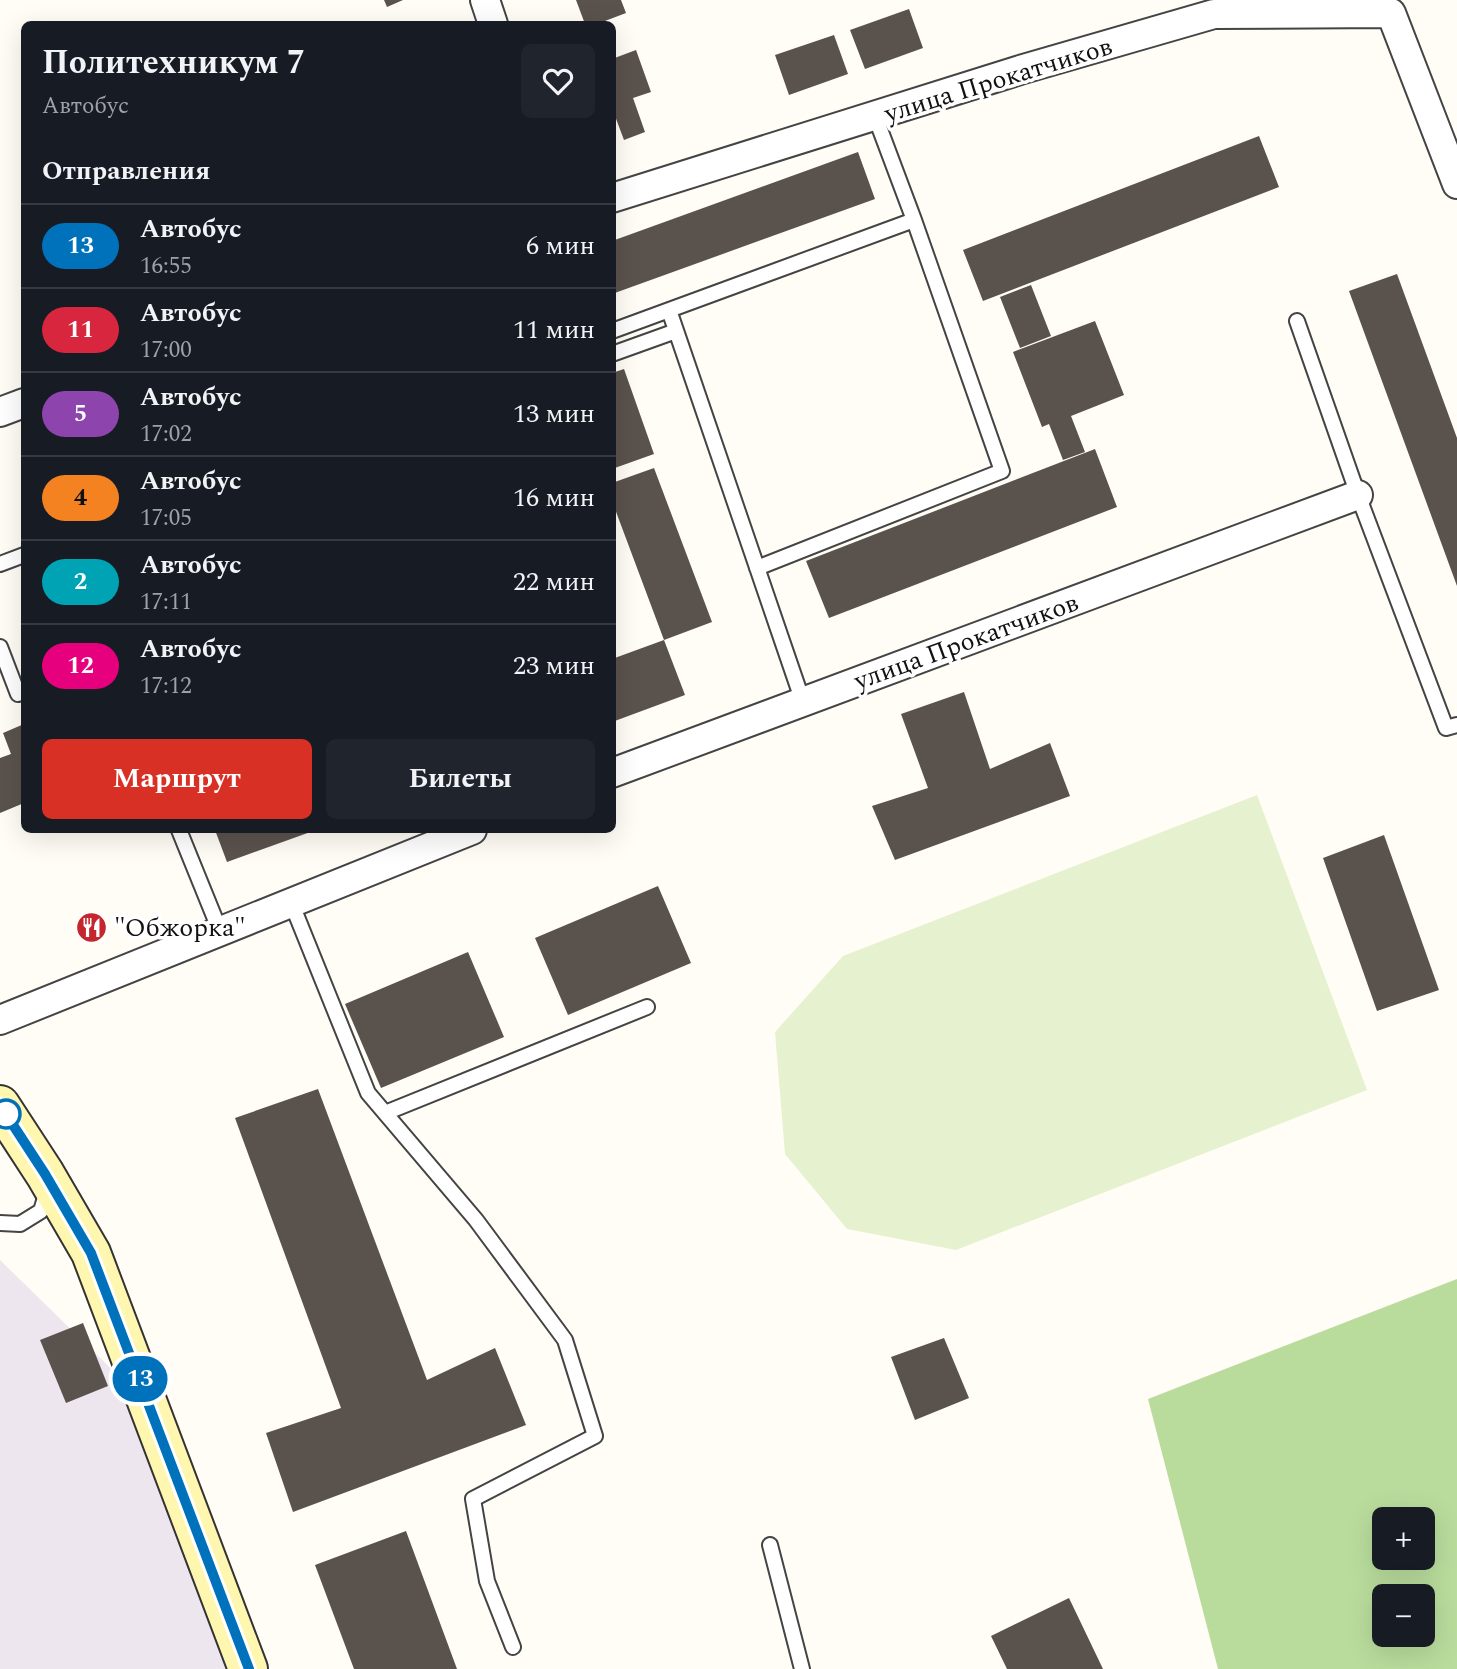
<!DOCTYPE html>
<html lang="ru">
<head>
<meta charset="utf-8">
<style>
	body { margin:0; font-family:Spectral,serif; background:#20242c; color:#f1f3f6; height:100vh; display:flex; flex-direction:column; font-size:26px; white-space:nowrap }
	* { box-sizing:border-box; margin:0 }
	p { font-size:23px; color:#9ea1a6 }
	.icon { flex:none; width:38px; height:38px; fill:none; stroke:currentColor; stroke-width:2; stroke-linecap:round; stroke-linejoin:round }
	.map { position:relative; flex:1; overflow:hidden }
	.details { position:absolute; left:21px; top:21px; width:595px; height:812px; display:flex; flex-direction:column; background:#171b24; border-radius:10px; box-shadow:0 7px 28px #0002 }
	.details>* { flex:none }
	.badge { padding:0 14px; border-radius:23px; font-size:24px; line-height:46px }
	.controls { position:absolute; left:1372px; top:1507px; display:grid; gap:14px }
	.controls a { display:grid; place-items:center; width:63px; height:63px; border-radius:10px; background:#171b24; box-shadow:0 7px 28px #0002; font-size:35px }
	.map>.badge { position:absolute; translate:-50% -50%; box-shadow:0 0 0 4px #fff }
	h2 { padding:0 21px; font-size:26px; line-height:63px }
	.round { display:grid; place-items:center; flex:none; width:74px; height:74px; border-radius:10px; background:#20242c }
	.headline { display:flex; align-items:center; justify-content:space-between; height:119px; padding:0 21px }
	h1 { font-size:33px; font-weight:700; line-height:52px }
	.button { display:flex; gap:14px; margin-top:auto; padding:14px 21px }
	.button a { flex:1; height:80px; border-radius:10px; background:#d93025; color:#fff; font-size:28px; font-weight:700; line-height:80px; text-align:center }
	.button a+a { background:#20242c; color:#f1f3f6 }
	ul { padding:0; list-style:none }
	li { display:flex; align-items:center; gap:21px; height:84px; padding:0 21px; border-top:2px solid #363941 }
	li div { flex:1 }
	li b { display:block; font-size:26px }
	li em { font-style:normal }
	li .badge { min-width:77px; font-weight:700; text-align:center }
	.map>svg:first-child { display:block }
	.industrial { fill:#eee6ef }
	.forest { fill:#b9dc9c; fill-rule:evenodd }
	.pitch { fill:#e6f2cf }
	.building { fill:#5a524d }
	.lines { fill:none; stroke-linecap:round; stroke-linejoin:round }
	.lane-casing { stroke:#444; stroke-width:18 }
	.street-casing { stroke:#444; stroke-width:32 }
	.secondary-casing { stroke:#333; stroke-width:42 }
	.lane { stroke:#fff; stroke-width:14 }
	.street { stroke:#fff; stroke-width:28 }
	.secondary { stroke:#fff6b0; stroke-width:38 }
	.line-casing { stroke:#fff; stroke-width:16 }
	.line { stroke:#0072bc; stroke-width:10 }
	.stop-dot { fill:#fff; stroke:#0072bc; stroke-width:3.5 }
	.labels { text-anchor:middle; stroke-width:7; stroke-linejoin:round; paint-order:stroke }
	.street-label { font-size:26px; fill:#111; stroke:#fff }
	.poi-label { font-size:26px; fill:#111; stroke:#fff; text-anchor:start }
</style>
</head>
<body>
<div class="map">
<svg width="1457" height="1669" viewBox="0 0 1457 1669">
	<rect width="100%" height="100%" fill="#fffdf5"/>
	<path class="industrial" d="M0 1260 142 1399 233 1669H0Z"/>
	<path class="forest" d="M1457 1279V1669H1218L1148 1399ZM1384 1519H1423V1558H1384ZM1384 1596H1423V1634H1384Z"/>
	<path class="pitch" d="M1257 795 1367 1090 956 1250 847 1229 785 1154 775 1032 843 956Z"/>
	<path class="building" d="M384 0H403L387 7Z
		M576 0H621L626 13 597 24H585Z
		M909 9 923 48 865 69 850 30Z
		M834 35 848 74 789 95 775 55Z
		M636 50 651 92 633 98 645 132 624 140 612 108V59Z
		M1259 136 1279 187 983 301 963 250Z
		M858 152 875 199 612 294V241Z
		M1397 274 1457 438V586L1349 291Z
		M1031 285 1051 336 1020 348 1000 297Z
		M1095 321 1124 395 1071 416 1085 452 1063 460 1049 424 1042 427 1013 352Z
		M624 369 654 454 612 469V373Z
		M1095 449 1117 507 829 618 806 561Z
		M654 468 712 622 664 640 612 501V483Z
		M664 640 685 695 612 722V659Z
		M964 692 990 769 1050 743 1070 796 895 860 872 806 928 788 901 714Z
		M24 724V803L0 813V758L11 754 3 733Z
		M215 830H316L227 862Z
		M1384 835 1439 990 1377 1011 1323 858Z
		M658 886 691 963 568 1015 535 938Z
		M468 952 504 1037 381 1088 345 1004Z
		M318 1089 427 1380 495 1348 526 1425 293 1512 266 1433 341 1408 235 1118Z
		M83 1323 108 1386 66 1403 40 1340Z
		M944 1338 969 1398 915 1420 891 1357Z
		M406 1531 457 1669H354L315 1565Z
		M1069 1598 1103 1669H1007L991 1636Z"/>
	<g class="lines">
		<defs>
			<path id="lane" d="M669 310 803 702
				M1297 321 1358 495 1446 728 1457 725
				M612 331 914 220 875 116
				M612 354 676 331
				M0 564 24 555
				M757 568 1002 471 914 220
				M0 647 18 694
				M179 830 220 931
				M291 902 368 1093 476 1220 565 1340 595 1436 473 1499 487 1581 513 1647
				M385 1113 647 1007
				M0 1223 20 1224 41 1211 47 1191
				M770 1545 802 1669"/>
			<path id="street" d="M485 0 493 24
				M612 198 1020 70 1214 14 1391 13 1457 184
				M0 412 24 403
				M612 773 1358 495
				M0 1020 472 830"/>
			<path id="secondary" d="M0 1105 45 1174 91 1253 248 1669"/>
		</defs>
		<use href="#lane" class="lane-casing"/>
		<use href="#street" class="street-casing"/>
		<use href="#secondary" class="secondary-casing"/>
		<use href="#lane" class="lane"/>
		<use href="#street" class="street"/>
		<use href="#secondary" class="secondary"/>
	</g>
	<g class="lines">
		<defs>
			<path id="line" d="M0 1105 45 1174 91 1253 249 1669"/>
		</defs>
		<use href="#line" class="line-casing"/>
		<use href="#line" class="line"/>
	</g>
	<defs>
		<symbol id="restaurant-disc" viewBox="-11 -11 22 22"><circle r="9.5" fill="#c4262e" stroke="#fff"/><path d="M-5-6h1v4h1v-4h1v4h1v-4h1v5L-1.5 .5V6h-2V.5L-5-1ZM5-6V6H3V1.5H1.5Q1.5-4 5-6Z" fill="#fff"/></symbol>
	</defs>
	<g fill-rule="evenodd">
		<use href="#restaurant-disc" x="74" y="910" width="35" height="35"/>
	</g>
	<circle class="stop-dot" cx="6" cy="1114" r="14"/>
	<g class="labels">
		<g class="street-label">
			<text transform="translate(998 79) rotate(-17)" y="9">улица Прокатчиков</text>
			<text transform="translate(966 641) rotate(-20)" y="9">улица Прокатчиков</text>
		</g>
		<g class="poi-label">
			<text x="114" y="936">"Обжорка"</text>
		</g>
	</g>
</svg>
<div class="controls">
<a>+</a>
<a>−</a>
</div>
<b class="badge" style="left:140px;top:1379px;background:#0072bc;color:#fff">13</b>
<section class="details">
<div class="headline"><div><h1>Политехникум 7</h1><p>Автобус</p></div><a class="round"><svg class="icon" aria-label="heart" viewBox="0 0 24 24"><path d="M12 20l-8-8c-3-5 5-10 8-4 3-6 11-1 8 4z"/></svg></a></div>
<h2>Отправления</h2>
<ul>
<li><span class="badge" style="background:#0072bc;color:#fff">13</span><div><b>Автобус</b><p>16:55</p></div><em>6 мин</em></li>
<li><span class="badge" style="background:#d7263d;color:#fff">11</span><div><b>Автобус</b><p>17:00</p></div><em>11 мин</em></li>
<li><span class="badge" style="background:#8e44ad;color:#fff">5</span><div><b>Автобус</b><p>17:02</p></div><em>13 мин</em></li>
<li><span class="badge" style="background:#f58220;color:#111">4</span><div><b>Автобус</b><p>17:05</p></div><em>16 мин</em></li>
<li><span class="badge" style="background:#00a3b4;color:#fff">2</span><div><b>Автобус</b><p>17:11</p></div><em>22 мин</em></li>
<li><span class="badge" style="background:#e6007e;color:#fff">12</span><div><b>Автобус</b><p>17:12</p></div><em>23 мин</em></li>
</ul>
<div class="button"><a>Маршрут</a><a>Билеты</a></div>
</section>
</div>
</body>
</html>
